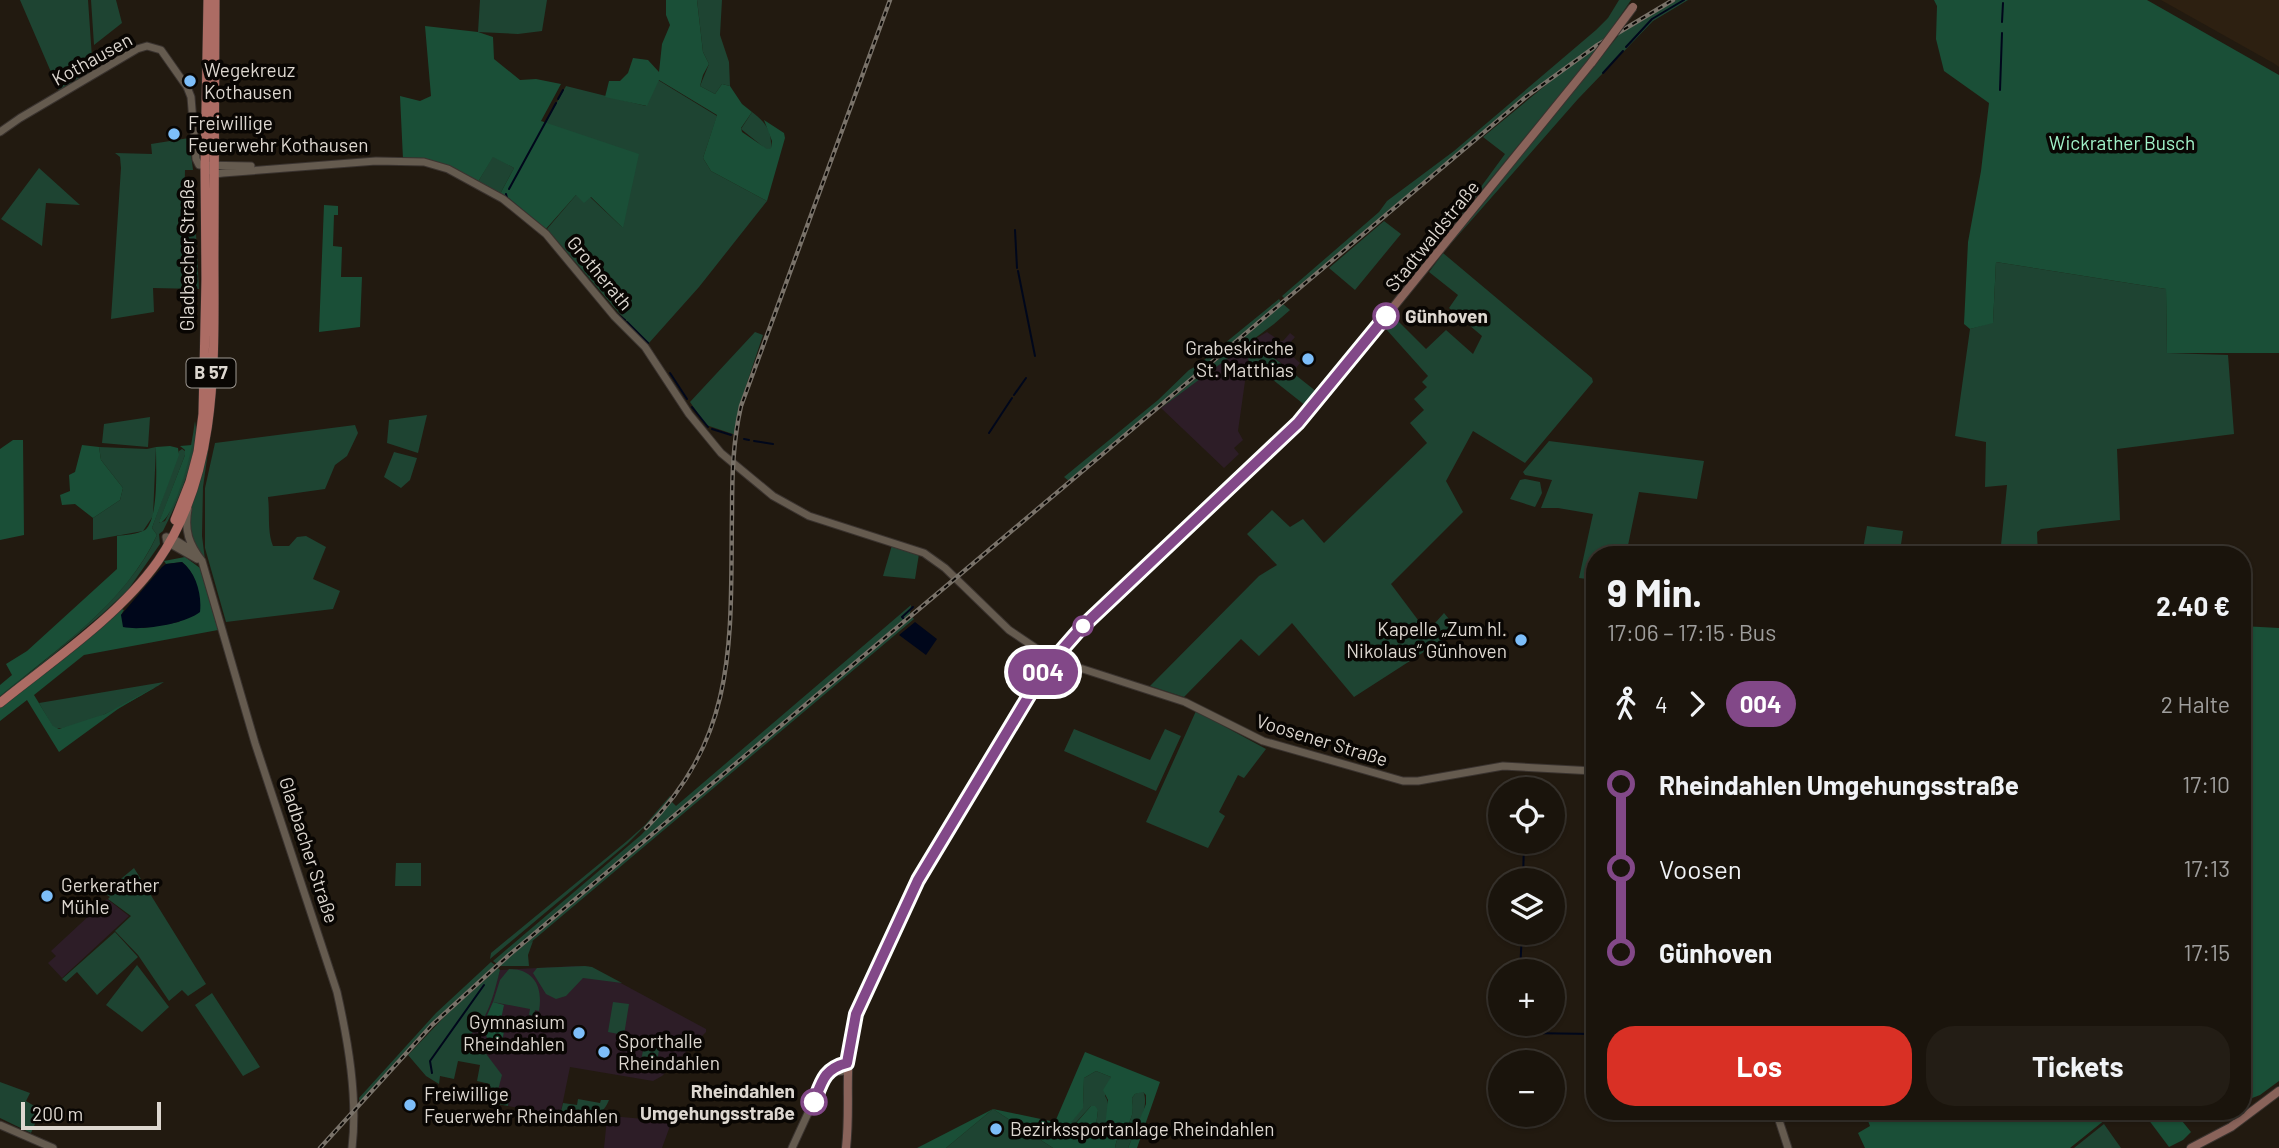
<!DOCTYPE html>
<html lang="de">
<head>
<meta charset="utf-8">
<style>
	body { margin:0; font-family:Barlow,sans-serif; background:#231d15; color:#f1f3f6; height:100vh; display:flex; flex-direction:column; font-size:26px; white-space:nowrap }
	* { box-sizing:border-box; margin:0 }
	p { font-size:23px; color:#9f9e9d }
	.icon { flex:none; width:38px; height:38px; fill:none; stroke:currentColor; stroke-width:2; stroke-linecap:round; stroke-linejoin:round }
	.map { position:relative; flex:1; overflow:hidden }
	.drawer { position:absolute; left:1586px; top:546px; width:665px; height:574px; display:flex; flex-direction:column; background:#1a140c; border-radius:28px; box-shadow:0 2px 5px #0004,0 0 0 2px #38332d }
	.drawer>* { flex:none }
	.badge { padding:0 14px; border-radius:23px; font-size:24px; line-height:46px }
	.tools { position:absolute; left:1488px; top:777px; display:grid; gap:14px }
	.tools a { display:grid; place-items:center; width:77px; height:77px; border-radius:50%; background:#1a140c; box-shadow:0 2px 5px #0004,0 0 0 2px #38332d; font-size:35px }
	.scale { position:absolute; left:21px; bottom:18px; width:140px; box-sizing:border-box; padding-left:7px; border:4px solid #ddd7d0; border-top:0; font-size:19px; line-height:24px; white-space:nowrap; color:#ddd7d0; -webkit-text-stroke:5px #090603; paint-order:stroke }
	.map>.badge { position:absolute; translate:-50% -50%; box-shadow:0 0 0 4px #fff }
	.legs { display:flex; align-items:center; gap:10px; height:77px; padding:0 21px; font-size:23px }
	.legs p { margin-inline-start:auto }
	.overview { display:flex; align-items:center; justify-content:space-between; height:119px; padding:0 21px }
	h1 { font-size:38px; font-weight:700; line-height:52px }
	.cta { display:flex; gap:14px; margin-top:auto; padding:14px 21px }
	.cta a { flex:1; height:80px; border-radius:28px; background:#d93025; color:#fff; font-size:28px; font-weight:700; line-height:80px; text-align:center }
	.cta a+a { background:#231d15; color:#f1f3f6 }
	ul { padding:0 21px; list-style:none }
	li { display:flex; align-items:center; gap:24px; height:84px; font-size:26px }
	li i { display:grid; place-items:center; width:10px; height:100%; margin:0 9px; background:currentColor }
	li i::after { content:''; width:18px; height:18px; margin:-9px; border:5px solid; border-radius:50%; background:#1a140c }
	li p { margin-inline-start:auto }
	li:first-child i { background:linear-gradient(#0000 50%,currentColor 0) }
	li:last-child i { background:linear-gradient(currentColor 50%,#0000 0) }
	.map>svg:first-child { display:block }
	.built { fill:#2d2011 }
	.education { fill:#2d1d27 }
	.green { fill:#1e4432 }
	.forest { fill:#1a4f37; fill-rule:evenodd }
	.water { fill:#00071b }
	.lines { fill:none; stroke-linecap:round; stroke-linejoin:round }
	.stream { stroke:#00071b; stroke-width:2 }
	.tertiary-casing { stroke:#3a332f; stroke-width:9 }
	.secondary-casing { stroke:#3a332f; stroke-width:10 }
	.primary-casing { stroke:#3a332f; stroke-width:10 }
	.tertiary { stroke:#655b4f; stroke-width:7 }
	.secondary { stroke:#89635a; stroke-width:8 }
	.primary { stroke:#ac6c64; stroke-width:9 }
	.rail-casing { stroke:#797269; stroke-width:4.5 }
	.rail { stroke:#090603; stroke-width:2; stroke-dasharray:5; stroke-linecap:butt }
	.secondary-bridge-casing { stroke:#3a332f; stroke-width:10; stroke-linecap:butt }
	.secondary-bridge { stroke:#89635a; stroke-width:8 }
	.line-1-casing { stroke:#fff; stroke-width:16 }
	.line-1 { stroke:#824888; stroke-width:10 }
	.poi-dot { fill:#7dbef9; stroke:#090603; stroke-width:2.5 }
	.stop-1-dot { fill:#fff; stroke:#824888; stroke-width:3.5 }
	.labels { text-anchor:middle; stroke-width:7; stroke-linejoin:round; paint-order:stroke }
	.shield { fill:#090603; stroke:#9d9892; stroke-width:2 }
	.shield-label { font-size:18px; font-weight:bold; fill:#ddd7d0 }
	.street-label { font-size:19px; fill:#ddd7d0; stroke:#090603 }
	.poi-label { font-size:19px; fill:#ddd7d0; stroke:#090603; text-anchor:start }
	.park-label { font-size:19px; fill:#a1f3c9; stroke:#090603 }
	.stop-label { font-size:19px; font-weight:bold; fill:#ddd7d0; stroke:#090603; text-anchor:start }
</style>
</head>
<body>
<div class="map">
<svg width="2279" height="1148" viewBox="0 0 2279 1148">
	<rect width="100%" height="100%" fill="#221a10"/>
	<path class="built" d="M2161 0H2279V67L2275 64Z"/>
	<path class="education" d="M1267 332 1280 341H1283L1290 333 1295 337 1289 344 1294 349 1290 354 1300 363 1293 372 1253 342 1248 360 1238 431 1243 440 1234 448 1239 454 1224 468 1161 408 1235 351Z
		M107 899 129 916 62 978 48 963 56 956 51 951Z
		M577 966 591 967 706 1029V1032L662 1076 653 1081 570 1067 560 1116 508 1106 509 1097 497 1094 501 1075 481 1047 471 1039V1034L484 1017 489 1006 500 970Z
		M610 1116 667 1121 670 1126 662 1148H604L607 1118Z"/>
	<path class="green" d="M20 0H88L93 72 60 93Z
		M91 0H116L122 23 94 45Z
		M480 0H547L542 31 518 34 478 32Z
		M697 0H722L720 35 729 62 730 86 722 84 715 94 700 86 709 64 703 52Z
		M1619 0H1631L1606 37 1525 96 1285 299 1282 296 1379 212 1387 201 1454 151 1596 30 1608 18Z
		M1676 0H1688L1653 21 1578 99 1447 248 1622 31Z
		M1600 45 1594 53 1453 225 1505 154 1483 137 1558 75Z
		M658 80 717 116 703 158 711 171 767 201 699 287 649 343 618 312 547 229 576 195 590 197 623 228 545 124 566 86 646 106Z
		M752 112C765 122 772 130 771 148L767 150 741 129Z
		M189 138 193 170H185L184 214 195 215 199 289 153 288 154 312 111 319 121 168 120 157 115 153 152 154 151 144Z
		M493 156 514 168 500 194 478 182Z
		M39 168 80 205 46 203 42 246 1 219Z
		M1384 221 1401 234 1355 290 1329 268Z
		M1443 253 1592 378 1593 382 1525 463 1473 431 1446 481 1463 512 1391 584 1427 632 1444 613 1458 630 1354 697 1292 623 1259 656 1241 639 1184 697 1150 686 1259 576 1277 565 1247 534 1271 511 1272 510 1290 527 1303 519 1324 543 1427 443 1410 423 1424 410 1414 399 1427 387 1422 382 1428 376 1386 329 1395 318 1426 349 1446 330 1473 354 1482 336 1449 308 1458 295 1429 272Z
		M1996 262 2166 289 2167 353 2228 355 2234 434 2117 449 2120 520 2041 529 2037 532 2038 555H2000L2007 485 1985 487 1986 442 1955 436 1970 329 1993 322Z
		M1279 299 1281 302 1069 481 1064 477 1158 400 1189 370 1198 365Z
		M1283 304 1290 310 1274 324 1161 408Z
		M755 332 763 335 741 401 736 435 706 425 690 402Z
		M1254 342 1317 392 1306 406 1248 360Z
		M427 415 418 453 387 443 389 420Z
		M150 417 148 447 102 443 104 424Z
		M195 421C201 451 177 503 163 531L159 534 160 544 128 590 101 615 0 699V696C54 653 129 599 157 535L152 528 179 451 182 449 185 451V455L159 523 165 521C182 489 190 457 195 421Z
		M355 425 358 433 347 456 335 465 325 489 268 497C270 514 267 531 273 546H289L297 537 306 536 326 547 313 579 340 591 333 609 226 622 205 548V488L215 443Z
		M1549 441 1704 461 1697 499 1639 492 1626 555H1594V580L1579 578 1593 514 1558 508H1541L1552 480 1525 475 1523 472Z
		M209 445 203 487 202 536 205 560C199 553 193 546 190 537 184 515 204 470 209 445Z
		M99 447 147 449 156 447 153 516 143 531 93 540V518L120 500 123 488 101 460Z
		M394 452 417 458 410 480 401 488 384 477Z
		M1525 479 1540 482 1542 493 1535 507 1510 499 1520 480Z
		M1867 526 1903 531 1900 551 1920 555H1862Z
		M892 545 919 554 915 579 883 576Z
		M911 605 910 614 903 620 497 964 493 961 641 835 672 802 676 806Z
		M912 617 914 619 530 943 533 941 528 955 529 966H499Z
		M164 682C146 694 71 736 53 727L39 703Z
		M1196 711 1266 749 1244 778 1238 775 1219 812 1225 816 1208 848 1146 822Z
		M1074 729 1150 760 1165 729 1181 736 1156 791 1064 751Z
		M670 796 673 798 627 844 490 959 491 953 627 841 645 825Z
		M396 863H421V886H395Z
		M134 868 206 984 188 996 182 990 169 1001 138 955 115 931 131 916 108 899 110 897 104 893Z
		M115 932 138 957 97 995 77 972 66 982 62 979Z
		M491 962 495 965 421 1034 360 1103 359 1098 436 1013Z
		M137 965 169 1007 142 1032 106 1005Z
		M585 966 592 967 622 983 583 978 566 996 556 999 546 994 533 973 537 968Z
		M498 968 500 970C494 993 489 1018 471 1034V1038L481 1047 502 1075 497 1094 509 1097 508 1106 487 1102 490 1084 477 1081 480 1065 458 1061 454 1079 440 1076 439 1084 426 1076 408 1055 448 1013Z
		M509 969C535 969 543 988 539 1011L535 1010 534 1016 529 1015 530 1009 493 1002 500 980Z
		M212 993 260 1067 243 1076 195 1005Z
		M613 1002 629 1004 624 1035 608 1032Z
		M646 1035 661 1038 656 1068 640 1066Z
		M1096 1071 1111 1077 1105 1096C1111 1104 1107 1117 1105 1126H1096L1098 1110 1091 1106 1069 1130V1125L1083 1105 1084 1078Z
		M0 1082 30 1093 26 1101 41 1110 31 1133 0 1118Z
		M1143 1091C1151 1107 1134 1133 1128 1148H1115C1118 1127 1137 1127 1132 1098L1135 1094Z
		M578 1099 600 1103 601 1100H609C600 1123 580 1119 560 1116L563 1103 577 1105Z
		M993 1109 1053 1148H946Z
		M2104 1124 2121 1148H2074Z"/>
	<path class="forest" d="M666 0H697L703 52 709 64 703 75 700 86 715 94 722 84 730 86 742 104 752 112 741 128 742 132 767 149 771 148 772 141 764 120 784 133 785 138 767 201 711 171 703 158 717 115 659 80 647 106 605 97 609 81H620L628 73 633 58 648 60 659 72 662 44 670 25 666 15Z
		M1934 0H2147L2279 75V353H2167L2166 289 1996 262 1993 323 1970 329 1964 324 1968 242 1981 171 1989 103 1944 71 1936 39 1937 6Z
		M425 26 478 32 493 37 494 59 520 80 536 79 561 84 541 121 639 154 623 228 591 197 584 203 576 195 545 230 500 194 514 168 493 157 478 182 443 164 403 159 400 96 420 101 431 96Z
		M324 205 338 206V215H334L333 246 342 247 341 277H362L360 327 319 332Z
		M13 440H23L24 535 0 540V449Z
		M82 445 99 447 101 460 123 488 120 500 93 518 75 504 62 505 60 495 70 491 69 475 75 472Z
		M192 445C189 462 174 517 160 523L159 522 185 455V450L180 446Z
		M170 446 178 448 179 455 152 528 157 535C126 603 57 649 0 696V685L12 675 6 664 27 651 117 569V536C125 535 138 534 145 530 159 519 156 465 156 447Z
		M185 557 200 568 218 630 84 655 34 695 53 726 59 729 105 714 157 686 118 709 59 752 27 700 0 721V707L119 608 124 610 121 615 143 628 179 622 199 597C196 583 194 572 182 562L166 564 164 561Z
		M2242 626 2279 628V1081L2260 1095 2247 1100 2242 1094Z
		M493 1002 504 1005 500 1024 505 1026 501 1047 489 1043 484 1030 481 1029Z
		M1085 1052 1160 1082 1137 1148H1128L1146 1104V1095L1143 1092 1135 1094 1132 1098C1137 1128 1118 1126 1115 1148H1053L993 1109 946 1148H917L993 1109 1055 1122ZM1096 1071 1111 1077 1103 1090 1108 1100 1105 1126H1096L1098 1110 1095 1106H1091L1070 1130 1069 1125 1083 1108 1084 1078Z
		M1864 1111H2116L2070 1148H1865L1858 1133 1870 1126Z
		M2142 1111H2174L2191 1132 2183 1140 2169 1147Z"/>
	<path class="water" d="M182 562C196 573 202 594 200 612 185 624 142 631 123 627L121 615 162 567 166 564Z
		M915 622 937 639 926 655 899 635Z"/>
	<g class="lines">
		<path class="stream" d="M2002 22 2003 3
			M1626 47 1652 19 1684 0
			M1603 73 1623 51
			M2000 90 2002 33
			M558 99 563 90
			M509 189 556 103
			M506 194 507 198 547 231
			M1015 230 1017 268
			M1018 271 1035 356
			M617 314 625 320
			M627 322 648 343
			M670 373 687 399
			M1014 395 1026 378
			M692 407 708 427
			M712 429 731 435
			M989 433 1012 398
			M744 439 749 440
			M754 441 773 444
			M904 619 902 617 913 607
			M1523 880 1524 842
			M1520 971 1522 933
			M1520 1024 1521 1033
			M1526 1033 1594 1034
			M432 1073 430 1061 484 985"/>
		<defs>
			<path id="tertiary" d="M0 132 20 118 137 49 147 46 161 50 187 87 191 97 196 159 199 165 251 166
				M211 171 215 174 223 173 376 161 424 162 448 169 503 199 546 234 614 316 645 347 689 414 721 453 773 496 809 516 924 553 945 568 1009 630 1052 659 1185 702 1263 741 1403 781H1418L1503 766 1594 771
				M188 509C184 531 189 544 202 561L255 743 337 992C348 1041 358 1097 352 1148
				M166 537 167 542 197 559
				M167 537 177 541 193 551
				M824 1078 834 1072 846 1071
				M1776 1111 1788 1148
				M0 1125 53 1148
				M792 1148 827 1072 835 1066 847 1063"/>
			<path id="secondary" d="M846 1148C852 1094 840 1057 861 1002L932 855 1045 669 1081 628 1309 411 1592 62
				M2191 1148 2231 1127 2279 1091"/>
			<path id="primary" d="M175 520 190 482 198 452 203 414 206 279 205 166 208 0
				M0 703C52 661 119 616 158 561 223 467 213 348 214 239 214 159 215 80 215 0"/>
		</defs>
		<use href="#tertiary" class="tertiary-casing"/>
		<use href="#secondary" class="secondary-casing"/>
		<use href="#primary" class="primary-casing"/>
		<use href="#tertiary" class="tertiary"/>
		<use href="#secondary" class="secondary"/>
		<use href="#primary" class="primary"/>
		<defs>
			<path id="rail" d="M646 828C740 734 730 635 732 512 732 476 733 441 741 406L890 0
				M320 1148 432 1025 509 955 1527 96 1596 46 1673 0"/>
		</defs>
		<use href="#rail" class="rail-casing"/>
		<use href="#rail" class="rail"/>
		<defs>
			<path id="secondary-bridge" d="M1592 62 1633 7"/>
		</defs>
		<use href="#secondary-bridge" class="secondary-bridge-casing"/>
		<use href="#secondary-bridge" class="secondary-bridge"/>
	</g>
	<g class="lines">
		<defs>
			<path id="line-1" d="M814 1102C822 1081 824 1069 847 1063L856 1014 918 880 1045 669 1081 628 1298 423 1386 316"/>
		</defs>
		<use href="#line-1" class="line-1-casing"/>
		<use href="#line-1" class="line-1"/>
	</g>
	<g class="poi-dot">
		<circle cx="190" cy="81" r="7"/>
		<circle cx="174" cy="134" r="7"/>
		<circle cx="1308" cy="359" r="7"/>
		<circle cx="1521" cy="640" r="7"/>
		<circle cx="47" cy="896" r="7"/>
		<circle cx="579" cy="1033" r="7"/>
		<circle cx="604" cy="1052" r="7"/>
		<circle cx="410" cy="1105" r="7"/>
		<circle cx="996" cy="1129" r="7"/>
	</g>
	<g class="stop-1-dot">
		<circle cx="1386" cy="316" r="12"/>
		<circle cx="1083" cy="626" r="9"/>
		<circle cx="814" cy="1102" r="12"/>
	</g>
	<g class="labels">
		<rect class="shield" x="186.5" y="358.5" width="49" height="29" rx="5"/>
		<g class="shield-label">
			<text x="211" y="379">B 57</text>
		</g>
		<g class="street-label">
			<text transform="translate(92 59) rotate(-29)" y="7">Kothausen</text>
			<text transform="translate(1432 236) rotate(-51)" y="7">Stadtwaldstraße</text>
			<text transform="translate(187 255) rotate(-90)" y="7">Gladbacher Straße</text>
			<text transform="translate(600 273) rotate(50)" y="7">Grotherath</text>
			<text transform="translate(1322 740) rotate(17)" y="7">Voosener Straße</text>
			<text transform="translate(309 850) rotate(72)" y="7">Gladbacher Straße</text>
		</g>
		<g class="poi-label">
			<text x="204" y="77">Wegekreuz<tspan x="204" dy="22">Kothausen</tspan></text>
			<text x="188" y="130">Freiwillige<tspan x="188" dy="22">Feuerwehr Kothausen</tspan></text>
			<text x="1294" y="355" text-anchor="end">Grabeskirche<tspan x="1294" dy="22">St. Matthias</tspan></text>
			<text x="1507" y="636" text-anchor="end">Kapelle „Zum hl.<tspan x="1507" dy="22">Nikolaus“ Günhoven</tspan></text>
			<text x="61" y="892">Gerkerather<tspan x="61" dy="22">Mühle</tspan></text>
			<text x="565" y="1029" text-anchor="end">Gymnasium<tspan x="565" dy="22">Rheindahlen</tspan></text>
			<text x="618" y="1048">Sporthalle<tspan x="618" dy="22">Rheindahlen</tspan></text>
			<text x="424" y="1101">Freiwillige<tspan x="424" dy="22">Feuerwehr Rheindahlen</tspan></text>
			<text x="1010" y="1136">Bezirkssportanlage Rheindahlen</text>
		</g>
		<g class="park-label">
			<text x="2122" y="150">Wickrather Busch</text>
		</g>
		<g class="stop-label">
			<text x="1405" y="323">Günhoven</text>
			<text x="795" y="1098" text-anchor="end">Rheindahlen<tspan x="795" dy="22">Umgehungsstraße</tspan></text>
		</g>
	</g>
</svg>
<div class="tools">
<a><svg class="icon" aria-label="locate" viewBox="0 0 24 24"><circle cx="12" cy="12" r="6"/><path d="M12 2v4M12 18v4M2 12h4M18 12h4"/></svg></a>
<a><svg class="icon" aria-label="layers" viewBox="0 0 24 24"><path d="M12 4l9 5-9 5-9-5zM3 14l9 5 9-5"/></svg></a>
<a>+</a>
<a>−</a>
</div>
<div class="scale">200 m</div>
<b class="badge" style="left:1043px;top:672px;background:#824888;color:#fff">004</b>
<section class="drawer">
<div class="overview"><div><h1>9 Min.</h1><p>17:06 – 17:15 · Bus</p></div><b>2.40 €</b></div>
<div class="legs"><svg class="icon" aria-label="walk" viewBox="0 0 24 24"><circle cx="13" cy="4" r="2"/><path d="M13 8l-2 6 4 7M11 14l-3 7M7 12l3-4h3l4 4"/></svg>4<svg class="icon" aria-label="forward" viewBox="0 0 24 24"><path d="M9 5l7 7-7 7"/></svg><b class="badge" style="background:#824888;color:#fff">004</b><p>2 Halte</p></div>
<ul>
<li><i style="color:#824888"></i><b>Rheindahlen Umgehungsstraße</b><p>17:10</p></li>
<li><i style="color:#824888"></i><span>Voosen</span><p>17:13</p></li>
<li><i style="color:#824888"></i><b>Günhoven</b><p>17:15</p></li>
</ul>
<div class="cta"><a>Los</a><a>Tickets</a></div>
</section>
</div>
</body>
</html>
